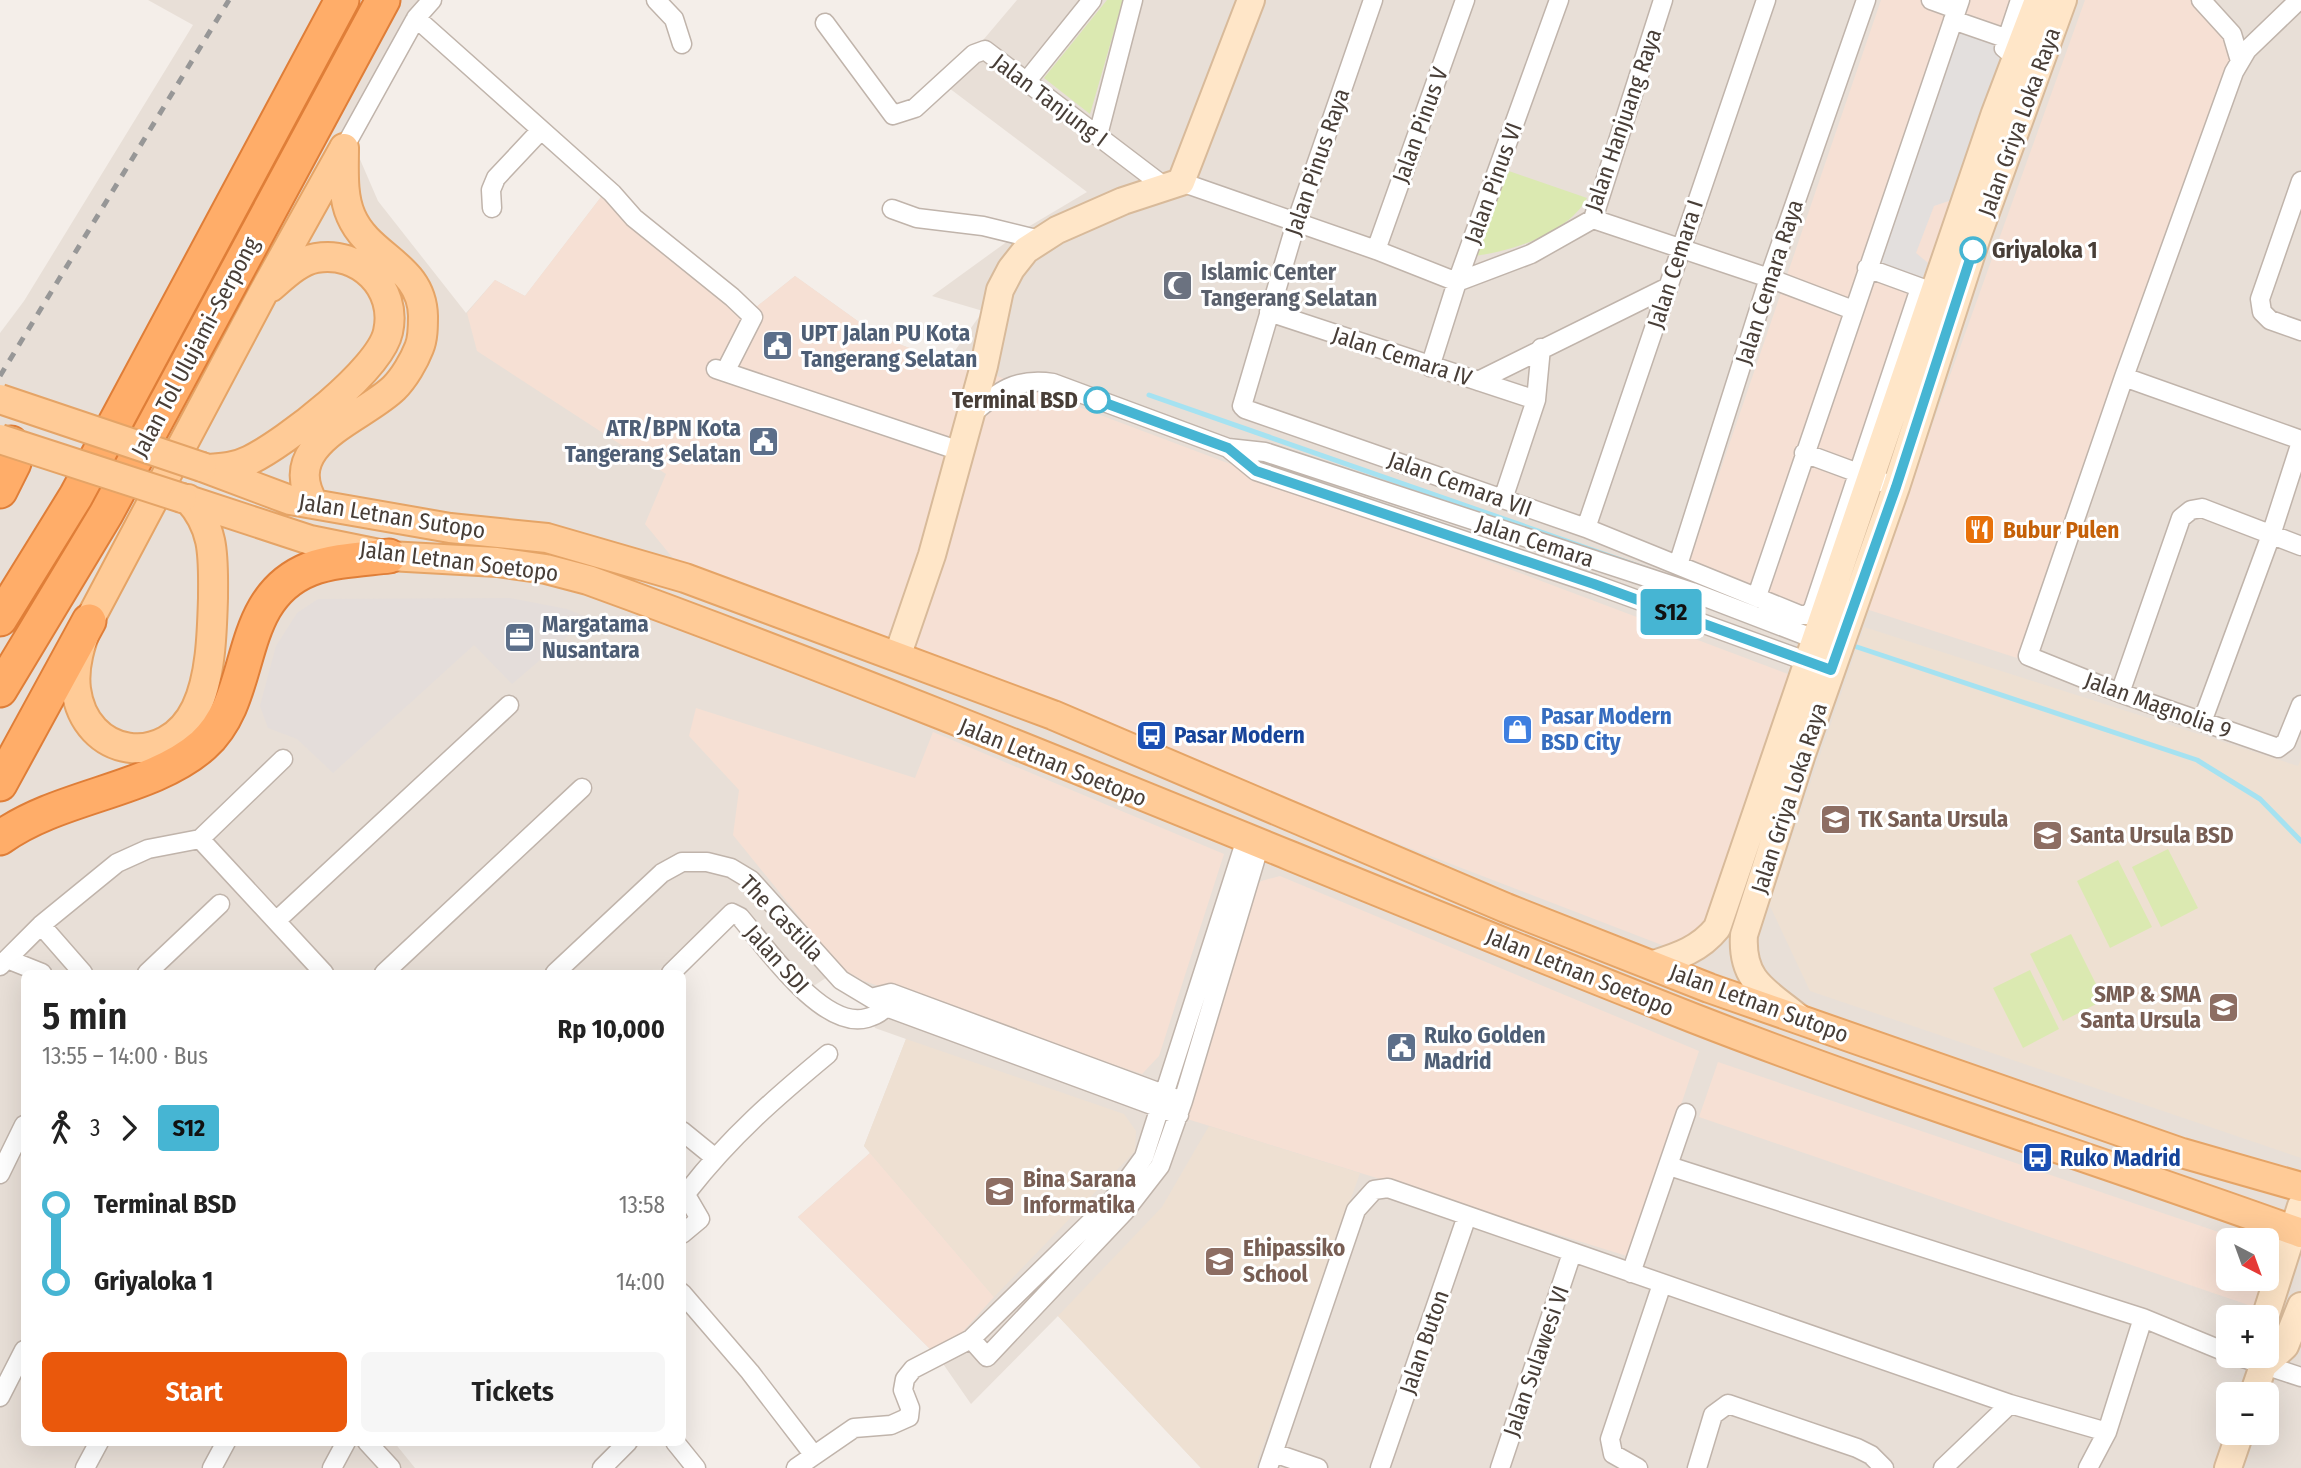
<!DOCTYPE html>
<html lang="en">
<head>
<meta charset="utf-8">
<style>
	body { margin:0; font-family:"Fira Sans Condensed",sans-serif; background:#f6f6f6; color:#222; height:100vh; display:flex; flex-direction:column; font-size:26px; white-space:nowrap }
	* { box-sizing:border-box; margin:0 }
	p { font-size:23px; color:#767676 }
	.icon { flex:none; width:38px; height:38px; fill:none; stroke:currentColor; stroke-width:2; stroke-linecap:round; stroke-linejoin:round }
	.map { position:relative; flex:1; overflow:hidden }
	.side { position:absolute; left:21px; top:970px; width:665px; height:476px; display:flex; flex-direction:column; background:#fff; border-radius:10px; box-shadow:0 7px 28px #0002 }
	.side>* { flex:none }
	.badge { padding:0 14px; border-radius:5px; font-size:24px; line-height:46px }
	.needle { width:46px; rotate:139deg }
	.fabs { position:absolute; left:2216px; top:1228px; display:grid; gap:14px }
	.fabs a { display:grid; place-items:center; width:63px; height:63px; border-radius:10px; background:#fff; box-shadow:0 7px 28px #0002; font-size:35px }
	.map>.badge { position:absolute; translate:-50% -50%; box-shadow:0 0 0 4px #fff }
	.legs { display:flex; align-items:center; gap:10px; height:77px; padding:0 21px; font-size:23px }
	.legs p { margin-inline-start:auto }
	.summary { display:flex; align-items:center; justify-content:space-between; height:119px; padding:0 21px }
	h1 { font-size:38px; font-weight:600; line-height:52px }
	.cta { display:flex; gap:14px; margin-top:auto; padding:14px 21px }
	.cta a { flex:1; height:80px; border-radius:10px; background:#ea580c; color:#fff; font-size:28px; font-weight:600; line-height:80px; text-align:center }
	.cta a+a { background:#f6f6f6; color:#222 }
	ul { padding:0 21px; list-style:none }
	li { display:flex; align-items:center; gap:24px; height:77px; font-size:26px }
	li i { display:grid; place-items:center; width:10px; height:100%; margin:0 9px; background:currentColor }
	li i::after { content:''; width:18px; height:18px; margin:-9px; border:5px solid; border-radius:50%; background:#fff }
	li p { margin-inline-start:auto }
	li:first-child i { background:linear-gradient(#0000 50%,currentColor 0) }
	li:last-child i { background:linear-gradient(currentColor 50%,#0000 0) }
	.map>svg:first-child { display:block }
	.residential { fill:#e8dfd7; fill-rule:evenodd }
	.commercial { fill:#f6e0d4 }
	.industrial { fill:#e4ddda }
	.education { fill:#eee0d2 }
	.green { fill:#dbe9b1 }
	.parking { fill:#e3dfdd }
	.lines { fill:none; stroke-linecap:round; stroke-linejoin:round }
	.stream { stroke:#a5e2f1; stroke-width:5 }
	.street-casing { stroke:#c0b4ab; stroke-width:21 }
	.secondary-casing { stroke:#d8ba9a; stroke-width:30 }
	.primary-casing { stroke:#e5a466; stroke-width:32 }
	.highway-casing { stroke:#df7e38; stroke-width:37 }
	.street { stroke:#fff; stroke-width:18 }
	.secondary { stroke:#ffe6c8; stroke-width:26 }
	.primary { stroke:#ffcb97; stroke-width:28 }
	.highway { stroke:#ffad69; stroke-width:33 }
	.rail { stroke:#979797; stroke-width:5; stroke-dasharray:9 9; stroke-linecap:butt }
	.primary-bridge-casing { stroke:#e5a466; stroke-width:32; stroke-linecap:butt }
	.primary-bridge { stroke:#ffcb97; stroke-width:28 }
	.line-1-casing { stroke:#fff; stroke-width:16 }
	.line-1 { stroke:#46b5d3; stroke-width:10 }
	.stop-1-dot { fill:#fff; stroke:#46b5d3; stroke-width:3.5 }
	.labels { text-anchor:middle; stroke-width:6; stroke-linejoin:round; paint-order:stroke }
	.street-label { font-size:23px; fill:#483e37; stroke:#fff }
	.stop-label { font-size:23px; font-weight:bold; fill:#483e37; stroke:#fff; text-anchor:start }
	.worship-label { font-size:23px; font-weight:bold; fill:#5b616d; stroke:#fff; text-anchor:start }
	.service-label { font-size:23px; font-weight:bold; fill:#4e5e75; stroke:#fff; text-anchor:start }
	.food-label { font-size:23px; font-weight:bold; fill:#c56008; stroke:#fff; text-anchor:start }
	.shop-label { font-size:23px; font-weight:bold; fill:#366cbe; stroke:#fff; text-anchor:start }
	.transit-label { font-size:23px; font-weight:bold; fill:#164399; stroke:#fff; text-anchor:start }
	.education-label { font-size:23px; font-weight:bold; fill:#785e54; stroke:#fff; text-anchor:start }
</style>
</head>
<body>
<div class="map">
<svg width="2301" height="1468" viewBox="0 0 2301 1468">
	<rect width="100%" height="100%" fill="#f4eee9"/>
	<path class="residential" d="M148 0H419L346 127 378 201 466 313 495 280 525 296 601 197 745 316 795 276 880 337 947 362 983 311 932 296 1023 230 1087 192 945 85 1017 0H2301V1468H1201L1058 1316 971 1404 939 1358 798 1217 870 1153 864 1146 906 1039 875 1028 864 981 841 968 806 991 729 904 662 973H24V1442H394L415 1468H0V333L24 301 193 25ZM2228 1241H2266V1279H2228ZM2228 1318H2266V1356H2228ZM2228 1395H2266V1433H2228Z"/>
	<path class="commercial" d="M1881 0H2032L1814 621 1685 574Z
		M2085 0H2214L2241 32 2017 658 1866 609Z
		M601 197 745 316 795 276 880 337 947 362 981 370 1801 679 1699 933 1667 947 681 568 645 524 666 474 477 351 467 313 495 280 525 296Z
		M696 708 915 778 933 732 1224 854 1159 1056 1142 1074 864 981 841 968 733 835 739 790 689 736Z
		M1280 876 1699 1051 1630 1257 1184 1118 1249 895 1261 881Z
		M1718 1062 2245 1241H2228V1279H2266V1254L2267 1280 2257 1308 1699 1117Z
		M870 1153 994 1297 939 1358 798 1217Z"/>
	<path class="industrial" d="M510 598 567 609 589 618 512 684 474 645 333 773 297 739 268 728 260 706 276 646 297 613 318 599Z"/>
	<path class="education" d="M1864 627 2298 766 2301 759V1158L1810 991 1769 904Z
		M906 1039 1124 1114 1136 1131 1135 1151 994 1297 864 1146Z
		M1209 1126 1360 1173 1255 1468H1201L1058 1316 1162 1207Z"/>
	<path class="green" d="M1107 0H1123L1090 114 1044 78Z
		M1503 169 1587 198C1569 233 1509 253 1472 256Z
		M2168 849 2198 908 2161 927 2132 867Z
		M2118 860 2152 927 2110 948 2077 881Z
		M2071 934 2104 1000 2063 1021 2030 954Z
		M2030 970 2059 1029 2023 1048 1993 988Z"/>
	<path class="parking" d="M1960 30 1991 41 2004 62 1952 200 1934 206 1916 253 1928 263 1921 284 1876 269Z"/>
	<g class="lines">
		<path class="stream" d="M1149 395 1747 604
			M1857 647 2197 760 2260 799 2301 841"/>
		<defs>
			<path id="street" d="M656 0 674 19 682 44
				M1373 0 1296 223 1242 406 1245 409 1586 528 1800 615H1808L1813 609 1920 288
				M1931 0 1956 9
				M2020 0 2004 48 2016 58 2025 61
				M2201 0 2232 34 2240 61
				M2299 0 2247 50 2234 72 2124 377 2028 656 2120 693 2278 748 2286 742 2301 705
				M416 18 612 193 634 218 732 297 753 317 725 372
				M1953 20 2005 38
				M825 23 893 115 915 108 974 54 985 50 1165 187
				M1026 82 1092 0
				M1098 135 1133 0
				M344 148 416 18 432 0
				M2301 181 2260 299 2262 312 2270 320 2301 331
				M1181 182 1376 250 1457 282 1531 254 1593 219 1663 0
				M492 208 491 190 496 178 541 130
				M892 209 917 218 983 226 1040 240
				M1593 219 1769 278 1853 310
				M1376 250 1465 0
				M1867 268 1930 291
				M1269 312 1536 400
				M1430 367 1457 282 1559 0
				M716 369 960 451
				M2124 377 2301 440
				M1478 381 1668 287
				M971 415C997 392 1016 377 1053 383L1228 448 1265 452 1692 592 1825 643
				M1228 448 1256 471 1594 584 1817 665
				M1804 453 1896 487
				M1503 499 1536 400 1541 348
				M1586 528 1766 0
				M1678 565 1769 278 1866 0
				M1757 596 1960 0
				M2120 693 2181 518 2191 510 2202 508 2301 546
				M2202 722 2271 535 2301 442
				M200 839 324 973
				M276 921 509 705
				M41 925 83 973
				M7 959 42 973
				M0 966 41 925 117 863 148 849 200 839 283 759
				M147 973 220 904
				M384 973 582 788
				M555 973 662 873 682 862H707L731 868 751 880 841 980 886 1007 1179 1115
				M671 973 732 913 740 917C765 946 823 1031 867 1018 880 1014 885 1010 890 998
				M875 997 891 993 1177 1099
				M682 1131 714 1157
				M1669 1166 2143 1318 2228 1353
				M0 1174 24 1125
				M682 1234 700 1219 686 1195 688 1191C731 1136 775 1098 828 1054
				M1631 1273 1686 1113
				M682 1293 750 1372 813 1454
				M971 1339 987 1357 1125 1211 1160 1166 1183 1101 1260 844
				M2237 1356 2301 1377
				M0 1397 24 1350
				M367 1442 391 1468
				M675 1442 696 1468
				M1274 1453 1318 1468
				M85 1468 99 1442
				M212 1468 226 1442
				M332 1468 346 1442
				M602 1468 628 1442
				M796 1468 854 1428 891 1425 909 1417 910 1408 903 1390 905 1379 913 1369 971 1339 1111 1202 1144 1157 1246 839
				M1268 1468 1356 1210 1374 1190 1388 1188 2010 1404 2107 1432
				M1380 1468 1467 1216
				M1500 1468 1572 1253
				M1638 1468 1613 1454 1610 1439 1662 1284
				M1697 1468 1713 1415 1728 1404 1857 1448 1871 1455 1884 1468
				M1943 1468 2010 1404
				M2088 1468 2107 1432 2143 1318"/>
			<path id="secondary" d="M897 657 932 555 984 366 1000 290 1011 269 1026 250 1057 230 1123 201 1181 182 1251 0
				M1654 964C1679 956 1700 949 1717 928L1995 113 2038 0
				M1798 1017C1766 991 1741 981 1744 935L1802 754 1896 487 1977 237 2063 0
				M2265 1318 2301 1206
				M2253 1395 2263 1366 2285 1346 2301 1306
				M2228 1468 2240 1433"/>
			<path id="primary" d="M202 467 290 500 450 528 547 538 685 578 1053 715 1506 908 1709 988 2182 1153 2301 1187
				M208 469C223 468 236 467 250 460 285 443 380 370 388 332 398 288 359 250 316 258 299 261 284 276 271 287
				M182 498 310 540 389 556 497 562 546 569 588 580C960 715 1324 873 1693 1018 1893 1096 2099 1160 2301 1233
				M188 499C216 529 213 560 213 598 212 632 211 677 196 708 166 770 85 758 76 689 73 665 81 643 89 621L262 295 344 148
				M314 504C277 443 361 420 394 388 404 378 414 361 419 348 423 339 423 326 423 316 422 265 369 258 351 216 342 196 344 170 344 148"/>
			<path id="highway" d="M0 491 14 463 11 443
				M0 619 76 496 342 0
				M0 690 106 514 383 0
				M0 784 89 621
				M0 838C59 795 151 791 203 745 258 696 232 600 310 569 334 560 364 559 389 556"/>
		</defs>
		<use href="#street" class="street-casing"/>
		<use href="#secondary" class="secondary-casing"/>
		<use href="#primary" class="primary-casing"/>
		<use href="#highway" class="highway-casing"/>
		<use href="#street" class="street"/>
		<use href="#secondary" class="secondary"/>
		<use href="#primary" class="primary"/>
		<use href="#highway" class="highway"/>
		<path class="rail" d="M0 376 229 0"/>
		<defs>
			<path id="primary-bridge" d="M0 399 202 467
				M0 439 182 498"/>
		</defs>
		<use href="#primary-bridge" class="primary-bridge-casing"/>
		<use href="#primary-bridge" class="primary-bridge"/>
	</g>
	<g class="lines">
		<defs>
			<path id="line-1" d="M1097 400 1228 448 1256 471 1594 584 1831 670 1896 487 1973 250"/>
		</defs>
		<use href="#line-1" class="line-1-casing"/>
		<use href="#line-1" class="line-1"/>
	</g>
	<defs>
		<symbol id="mosque-square" viewBox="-11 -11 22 22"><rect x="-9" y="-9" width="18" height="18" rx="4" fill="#6b7280" stroke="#fff"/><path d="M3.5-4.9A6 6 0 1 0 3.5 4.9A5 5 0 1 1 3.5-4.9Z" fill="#fff"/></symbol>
		<symbol id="civic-square" viewBox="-11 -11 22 22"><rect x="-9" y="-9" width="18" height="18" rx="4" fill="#5c6f8a" stroke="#fff"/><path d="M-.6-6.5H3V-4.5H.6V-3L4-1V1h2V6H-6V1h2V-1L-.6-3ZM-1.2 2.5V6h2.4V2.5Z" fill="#fff"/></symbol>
		<symbol id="restaurant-square" viewBox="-11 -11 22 22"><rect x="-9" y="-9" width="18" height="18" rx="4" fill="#e8710a" stroke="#fff"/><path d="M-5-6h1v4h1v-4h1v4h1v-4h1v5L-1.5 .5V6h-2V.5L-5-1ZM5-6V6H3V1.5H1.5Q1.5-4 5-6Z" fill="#fff"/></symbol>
		<symbol id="office-square" viewBox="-11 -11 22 22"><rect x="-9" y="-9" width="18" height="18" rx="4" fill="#5c6f8a" stroke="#fff"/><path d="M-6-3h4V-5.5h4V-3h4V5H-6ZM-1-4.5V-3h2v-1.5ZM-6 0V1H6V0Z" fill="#fff"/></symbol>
		<symbol id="shop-square" viewBox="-11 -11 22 22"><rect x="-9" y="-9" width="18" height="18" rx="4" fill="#3f7fe0" stroke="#fff"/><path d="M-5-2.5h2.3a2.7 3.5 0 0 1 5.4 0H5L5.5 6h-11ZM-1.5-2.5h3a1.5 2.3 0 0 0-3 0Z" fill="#fff"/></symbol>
		<symbol id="bus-square" viewBox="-11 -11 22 22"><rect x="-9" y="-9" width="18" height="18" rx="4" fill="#1a4fb4" stroke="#fff"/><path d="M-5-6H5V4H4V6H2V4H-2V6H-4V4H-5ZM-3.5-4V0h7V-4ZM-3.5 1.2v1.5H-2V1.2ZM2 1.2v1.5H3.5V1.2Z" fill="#fff"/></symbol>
		<symbol id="school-square" viewBox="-11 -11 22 22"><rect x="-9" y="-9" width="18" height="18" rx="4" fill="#8d6e63" stroke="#fff"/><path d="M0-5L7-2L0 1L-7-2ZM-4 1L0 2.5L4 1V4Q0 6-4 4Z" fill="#fff"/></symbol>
		<symbol id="university-square" viewBox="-11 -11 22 22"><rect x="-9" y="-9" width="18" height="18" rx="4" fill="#8d6e63" stroke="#fff"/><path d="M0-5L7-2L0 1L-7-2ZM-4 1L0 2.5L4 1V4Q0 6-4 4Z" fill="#fff"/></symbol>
	</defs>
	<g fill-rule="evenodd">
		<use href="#mosque-square" x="1160" y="268" width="35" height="35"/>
		<use href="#civic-square" x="760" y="328" width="35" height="35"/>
		<use href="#civic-square" x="746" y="424" width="35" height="35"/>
		<use href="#restaurant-square" x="1962" y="512" width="35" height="35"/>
		<use href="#office-square" x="502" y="620" width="35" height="35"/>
		<use href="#shop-square" x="1500" y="712" width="35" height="35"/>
		<use href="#bus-square" x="1134" y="718" width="35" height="35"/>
		<use href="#school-square" x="1818" y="802" width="35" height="35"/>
		<use href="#school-square" x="2030" y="818" width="35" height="35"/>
		<use href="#school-square" x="2206" y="990" width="35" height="35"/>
		<use href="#civic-square" x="1384" y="1030" width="35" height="35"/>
		<use href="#bus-square" x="2020" y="1140" width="35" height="35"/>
		<use href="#university-square" x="982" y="1174" width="35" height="35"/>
		<use href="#school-square" x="1202" y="1244" width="35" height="35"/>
	</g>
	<g class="stop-1-dot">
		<circle cx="1973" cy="250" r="12"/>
		<circle cx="1097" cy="400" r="12"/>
	</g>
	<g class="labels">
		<g class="street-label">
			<text transform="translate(1050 100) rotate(37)" y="8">Jalan Tanjung I</text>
			<text transform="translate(1623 120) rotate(-71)" y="8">Jalan Hanjuang Raya</text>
			<text transform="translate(2019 122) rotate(-70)" y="8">Jalan Griya Loka Raya</text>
			<text transform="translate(1420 125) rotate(-70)" y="8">Jalan Pinus V</text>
			<text transform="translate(1317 162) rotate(-71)" y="8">Jalan Pinus Raya</text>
			<text transform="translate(1493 183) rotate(-70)" y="8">Jalan Pinus VI</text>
			<text transform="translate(1675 264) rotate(-72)" y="8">Jalan Cemara I</text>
			<text transform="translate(1769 282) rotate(-72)" y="8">Jalan Cemara Raya</text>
			<text transform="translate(195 347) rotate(-62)" y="8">Jalan Tol Ulujami–Serpong</text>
			<text transform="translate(1402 356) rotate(18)" y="8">Jalan Cemara IV</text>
			<text transform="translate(1460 484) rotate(20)" y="8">Jalan Cemara VII</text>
			<text transform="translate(392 516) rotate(9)" y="8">Jalan Letnan Sutopo</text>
			<text transform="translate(1535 541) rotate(18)" y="8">Jalan Cemara</text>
			<text transform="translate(459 561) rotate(7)" y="8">Jalan Letnan Soetopo</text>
			<text transform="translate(2158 705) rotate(20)" y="8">Jalan Magnolia 9</text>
			<text transform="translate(1053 762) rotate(22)" y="8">Jalan Letnan Soetopo</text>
			<text transform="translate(1789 798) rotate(-72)" y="8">Jalan Griya Loka Raya</text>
			<text transform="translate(782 918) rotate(46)" y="8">The Castilla</text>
			<text transform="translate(777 959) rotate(48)" y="8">Jalan SDI</text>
			<text transform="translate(1580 972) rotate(22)" y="8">Jalan Letnan Soetopo</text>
			<text transform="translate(1759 1003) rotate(20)" y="8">Jalan Letnan Sutopo</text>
			<text transform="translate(1424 1342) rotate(-71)" y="8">Jalan Buton</text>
			<text transform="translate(1536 1361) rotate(-71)" y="8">Jalan Sulawesi VI</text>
		</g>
		<g class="stop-label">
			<text x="1992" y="258">Griyaloka 1</text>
			<text x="1078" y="408" text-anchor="end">Terminal BSD</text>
		</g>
		<g class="worship-label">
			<text x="1201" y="280">Islamic Center<tspan x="1201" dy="26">Tangerang Selatan</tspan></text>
		</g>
		<g class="service-label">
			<text x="801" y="341">UPT Jalan PU Kota<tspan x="801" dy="26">Tangerang Selatan</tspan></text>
			<text x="741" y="436" text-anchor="end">ATR/BPN Kota<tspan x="741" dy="26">Tangerang Selatan</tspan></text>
			<text x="542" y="632">Margatama<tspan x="542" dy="26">Nusantara</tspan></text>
			<text x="1424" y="1043">Ruko Golden<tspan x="1424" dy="26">Madrid</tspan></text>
		</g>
		<g class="food-label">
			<text x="2003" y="538">Bubur Pulen</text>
		</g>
		<g class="shop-label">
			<text x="1541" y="724">Pasar Modern<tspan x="1541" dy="26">BSD City</tspan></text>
		</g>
		<g class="transit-label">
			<text x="1174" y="743">Pasar Modern</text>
			<text x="2060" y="1166">Ruko Madrid</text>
		</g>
		<g class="education-label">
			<text x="1858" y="827">TK Santa Ursula</text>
			<text x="2070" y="843">Santa Ursula BSD</text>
			<text x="2201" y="1002" text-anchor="end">SMP &amp; SMA<tspan x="2201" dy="26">Santa Ursula</tspan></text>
			<text x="1023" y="1187">Bina Sarana<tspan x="1023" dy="26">Informatika</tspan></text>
			<text x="1243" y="1256">Ehipassiko<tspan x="1243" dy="26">School</tspan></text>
		</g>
	</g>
</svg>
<div class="fabs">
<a><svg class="needle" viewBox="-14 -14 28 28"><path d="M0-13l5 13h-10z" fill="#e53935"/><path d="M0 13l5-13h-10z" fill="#767676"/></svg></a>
<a>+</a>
<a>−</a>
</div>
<b class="badge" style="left:1671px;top:612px;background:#46b5d3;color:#111">S12</b>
<section class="side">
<div class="summary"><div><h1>5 min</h1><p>13:55 – 14:00 · Bus</p></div><b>Rp 10,000</b></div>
<div class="legs"><svg class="icon" aria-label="walk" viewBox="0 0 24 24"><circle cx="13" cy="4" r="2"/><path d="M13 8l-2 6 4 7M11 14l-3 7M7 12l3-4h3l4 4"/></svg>3<svg class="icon" aria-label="forward" viewBox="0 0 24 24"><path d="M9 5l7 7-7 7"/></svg><b class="badge" style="background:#46b5d3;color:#111">S12</b></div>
<ul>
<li><i style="color:#46b5d3"></i><b>Terminal BSD</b><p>13:58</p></li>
<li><i style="color:#46b5d3"></i><b>Griyaloka 1</b><p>14:00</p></li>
</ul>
<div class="cta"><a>Start</a><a>Tickets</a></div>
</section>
</div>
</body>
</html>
